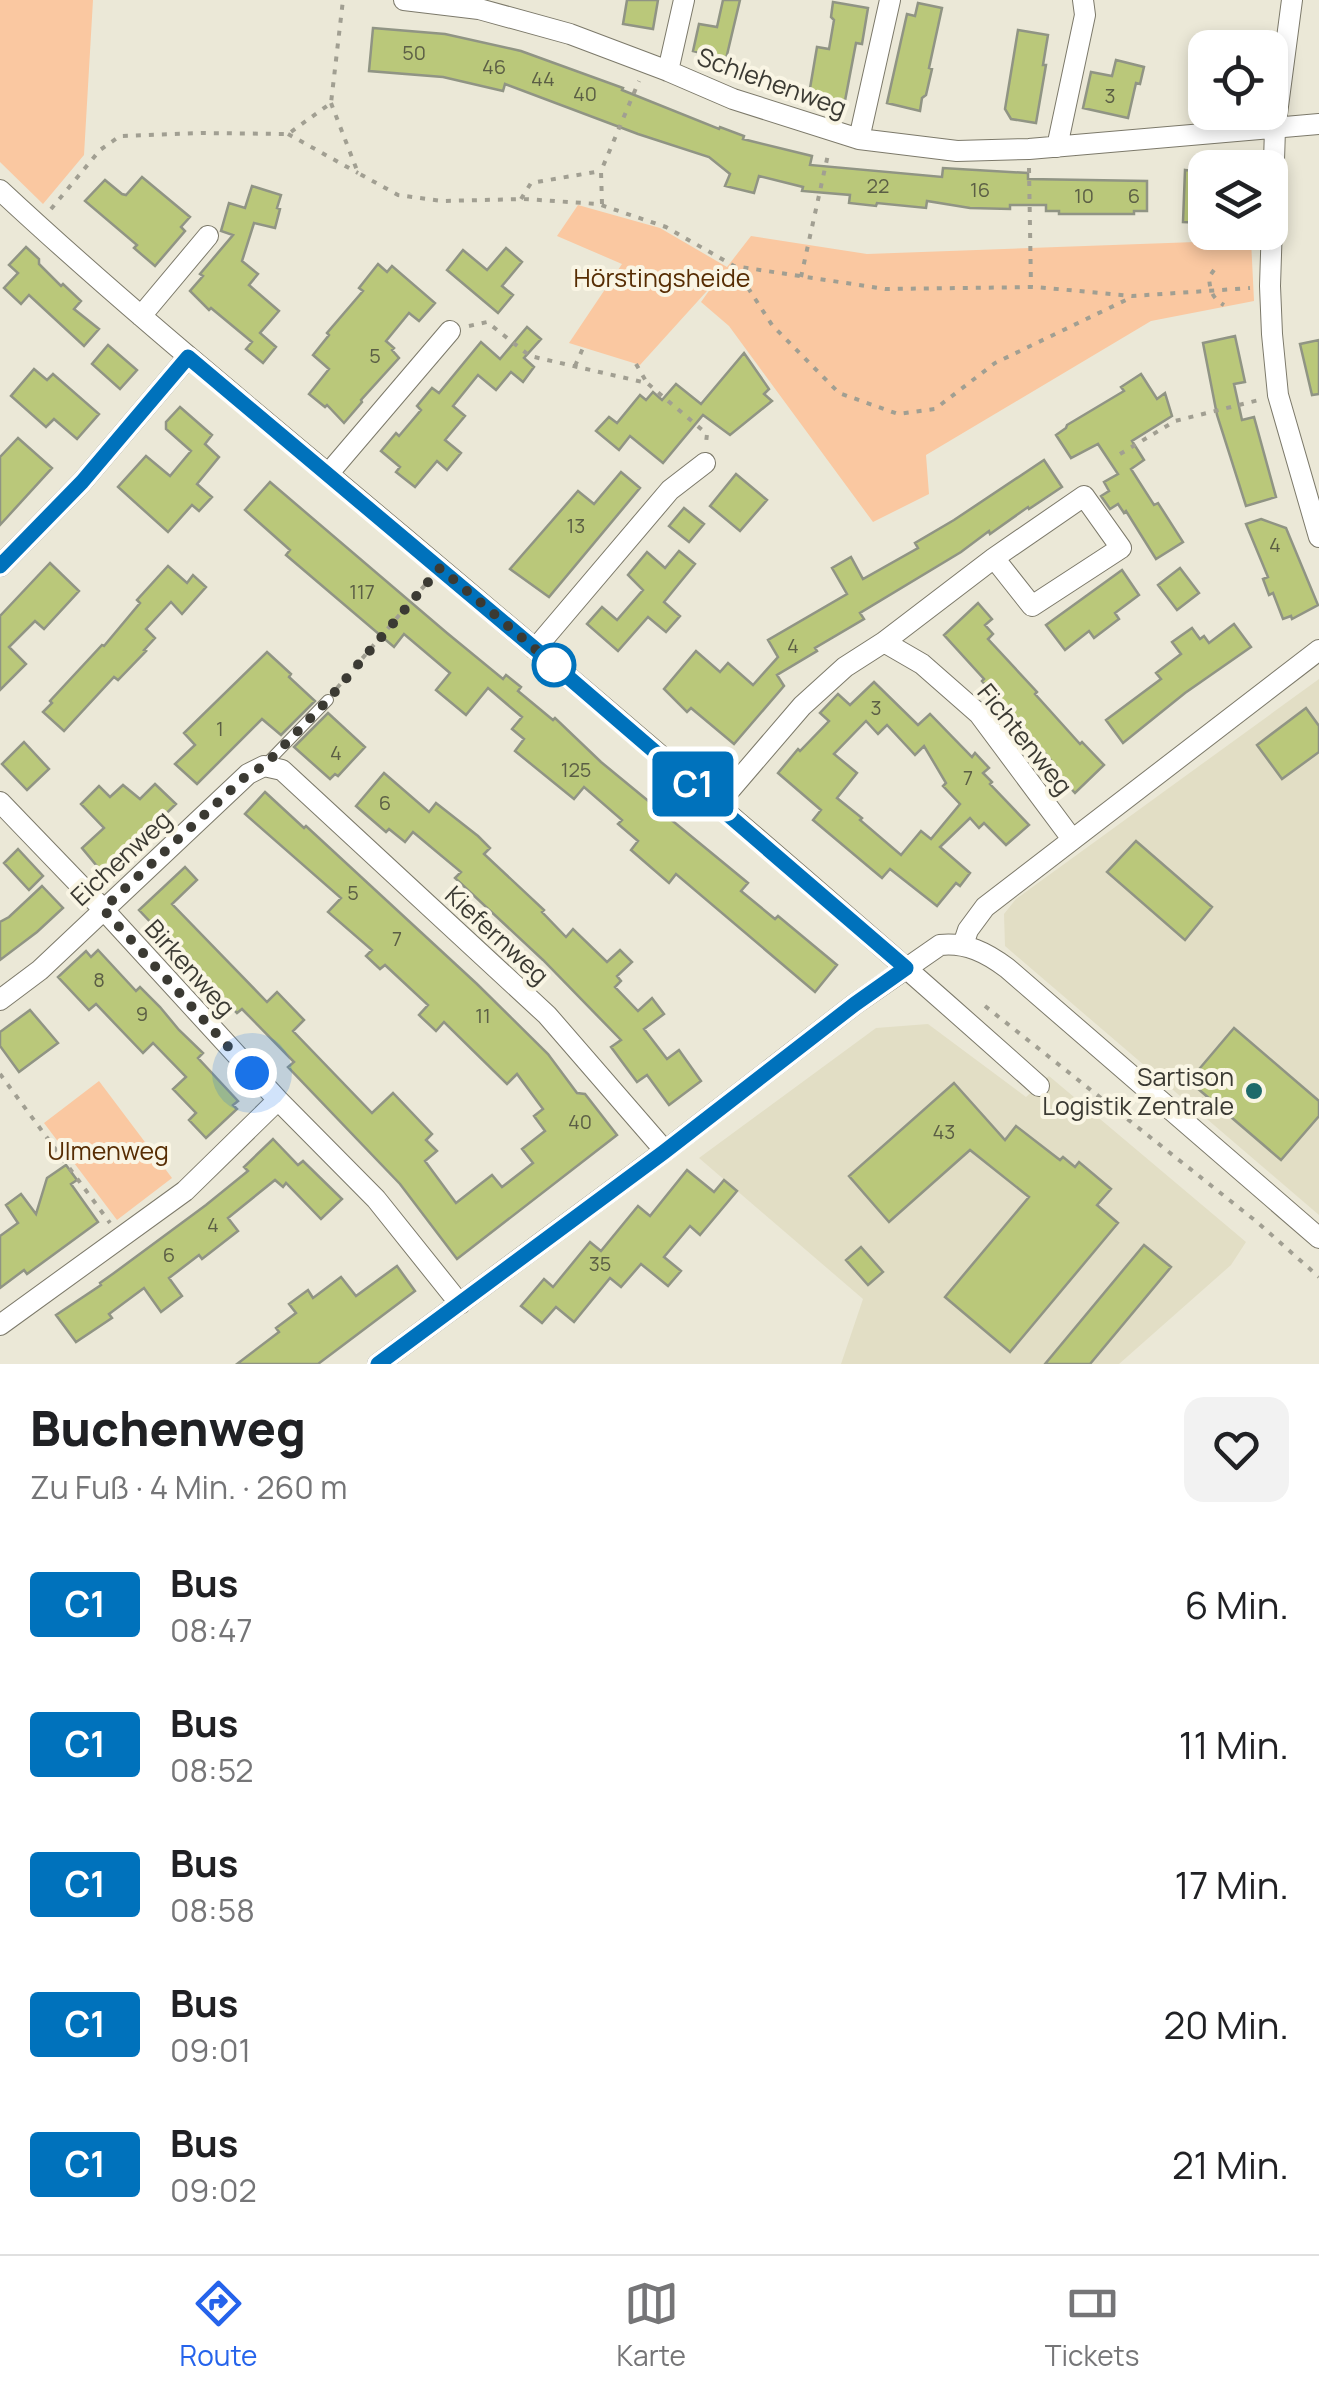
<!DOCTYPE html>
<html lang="de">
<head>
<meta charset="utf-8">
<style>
	body { margin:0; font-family:Manrope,sans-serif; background:#f2f2f2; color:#202124; height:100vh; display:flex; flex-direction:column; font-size:38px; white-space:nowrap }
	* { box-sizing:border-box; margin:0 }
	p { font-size:32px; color:#757577 }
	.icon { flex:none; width:55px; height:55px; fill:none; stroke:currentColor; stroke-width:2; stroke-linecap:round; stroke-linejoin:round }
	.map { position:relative; height:1364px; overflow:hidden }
	.side { display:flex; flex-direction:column; background:#fff; flex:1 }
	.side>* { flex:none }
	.badge { padding:0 20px; border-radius:8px; font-size:35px; line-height:65px }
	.tools { position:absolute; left:1188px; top:30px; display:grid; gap:20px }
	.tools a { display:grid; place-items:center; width:100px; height:100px; border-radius:20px; background:#fff; box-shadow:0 5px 15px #0003; font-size:50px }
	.you { position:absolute; width:50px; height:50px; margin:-25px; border:8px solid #fff; border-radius:50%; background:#1a73e8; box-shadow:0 0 0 15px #1a73e833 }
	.map>.badge { position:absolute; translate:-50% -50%; box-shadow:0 0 0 5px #fff }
	.round { display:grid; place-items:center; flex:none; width:105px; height:105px; border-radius:20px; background:#f2f2f2 }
	.overview { display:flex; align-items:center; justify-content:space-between; height:170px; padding:0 30px }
	h1 { font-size:48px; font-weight:800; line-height:75px }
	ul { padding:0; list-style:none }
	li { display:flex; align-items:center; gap:30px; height:140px; padding:0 30px }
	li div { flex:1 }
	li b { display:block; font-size:38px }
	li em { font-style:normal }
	li .badge { min-width:110px; font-weight:700; text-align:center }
	.tab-bar { display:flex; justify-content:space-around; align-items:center; height:140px; border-top:2px solid #e0e0e0; background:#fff; font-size:28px; color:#757577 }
	.tab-bar a { display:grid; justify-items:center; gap:5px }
	.tab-bar .current { color:#2563eb }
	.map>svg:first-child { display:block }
	.built { fill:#e2dec5 }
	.green { fill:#fac8a1 }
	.building { fill:#bac87a; stroke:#909484; stroke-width:2.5; fill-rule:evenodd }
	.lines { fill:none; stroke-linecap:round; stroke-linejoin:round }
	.service-casing { stroke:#7c796a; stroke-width:12 }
	.minor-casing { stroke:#7c796a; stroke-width:22 }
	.path { stroke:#a19f92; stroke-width:4; stroke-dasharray:5 8; stroke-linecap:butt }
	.service { stroke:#fff; stroke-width:10 }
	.minor { stroke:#fff; stroke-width:20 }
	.line-casing { stroke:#fff; stroke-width:22 }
	.line { stroke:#0072bc; stroke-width:15 }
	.walk { stroke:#3b3a33; stroke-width:10; stroke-dasharray:0 18 }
	.stop-dot { fill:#fff; stroke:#0072bc; stroke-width:5 }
	.poi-dot { fill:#1d6a6a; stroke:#f9f5e4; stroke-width:4 }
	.labels { text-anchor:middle; stroke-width:8; stroke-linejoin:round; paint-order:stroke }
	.number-label { font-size:20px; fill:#5b5e45 }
	.street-label { font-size:25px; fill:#3b3a33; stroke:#f9f5e4 }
	.park-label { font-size:25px; fill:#572d03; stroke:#f9f5e4 }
	.poi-label { font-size:25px; fill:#3b3a33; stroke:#f9f5e4; text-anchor:end }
</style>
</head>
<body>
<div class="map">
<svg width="1319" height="1364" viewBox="0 0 1319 1364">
	<rect width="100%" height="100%" fill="#ebe8d7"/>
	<path class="built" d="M1319 679V1215L1005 946 1004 914 1016 899Z
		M928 1024 1026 1097 1049 1076 1246 1242 1231 1265 1119 1364H841L863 1299 699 1158 876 1028Z"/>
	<path class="green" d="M0 0H93L84 155 43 204 0 162Z
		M578 205 660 228 727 267 751 236 867 254 1251 240 1254 301 1151 321 926 455 929 494 873 522 729 326 701 302 716 281 640 365 569 343 622 264 557 236Z
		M99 1081 172 1178 117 1220 44 1123Z"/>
	<path class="building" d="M627 0H658L653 29 623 24Z
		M723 0H740L726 59 693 51 699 24 717 27Z
		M833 2 868 8 862 44 856 43 844 106 808 100 817 47 829 49 834 20 831 17Z
		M918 3 942 8 929 68 932 69 926 95 922 98 920 111 887 103 907 14 915 16Z
		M373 28 445 34 521 51 623 88 622 90 719 129 720 127 744 136 743 139 812 156 810 165 942 177 943 168 1028 173V179L1147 181V211H1134V214H1059V211H1046V205H1010V209L970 208 927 201 926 208 877 203 876 206 849 203 850 195 802 191 803 187 759 176 754 193 725 186 730 174 709 157 638 134 505 84 503 91 443 77 369 71Z
		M1018 30 1048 35 1043 65H1046L1036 123 1011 119 1005 109Z
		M1116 60 1144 67 1140 84 1136 83 1128 118 1083 108 1091 72 1112 76Z
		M1185 170 1205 172V223L1183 222Z
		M142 177 190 217 181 227 185 231 155 266 134 248 137 245 85 201 105 180 122 194 126 195Z
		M252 186 281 195 277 208 280 209 275 228 254 223 242 261 258 274 249 285 279 311 260 333 276 347 263 363 246 349 252 342 211 308 209 310 190 291 203 276 200 274 233 235 221 231 229 203 245 208Z
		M26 247 39 259V264L61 286 63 284 81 301 74 309 99 329 84 346 29 295 21 304 4 288 18 273 9 265Z
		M506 248 522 262 502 286 513 295 498 313 447 270 463 250 487 270Z
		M378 264 387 272 392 266 435 303 419 321 409 313 386 341 394 348 392 350 399 358 361 400 362 402 344 423 327 405 325 407 309 394 329 369 313 355 329 335 327 333 363 291 359 288Z
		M527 327 541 339 524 358 534 367 523 382 511 372 496 390 478 375 453 406 465 416 445 440 461 453 447 470 437 461 415 487 396 472 400 467 381 451 396 433 399 436 421 410 417 406 432 388 439 393 481 342 500 359Z
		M1235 336 1245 382 1234 384 1242 420 1254 417 1276 497 1246 506 1217 415 1203 343Z
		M1319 340V394L1312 395 1300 344Z
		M108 345 137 370 120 389 92 364Z
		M744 353 769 389 764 394 772 401 730 435 703 415 663 463 630 436 619 450 596 431 609 417 617 423 640 395 646 400 653 392 662 400 676 384 701 404Z
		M34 369 47 380 53 374 99 414 77 439 54 419 46 427 11 396Z
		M1141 374 1157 399 1165 393 1172 416 1132 441 1144 460 1131 469 1154 505 1158 503 1183 542 1156 559 1126 511 1124 513 1118 504 1110 509 1101 496 1109 491 1104 482 1118 474 1098 444 1071 458 1056 435 1066 428 1067 425 1124 391 1121 387Z
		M180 407 212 435 205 444 219 457 197 484 212 497 199 511 192 505 168 532 118 487 146 456 170 476 191 451 166 429V422Z
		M18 438 52 468 0 525V457Z
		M1044 460 1062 487 1029 509 1028 507 990 534 989 531 961 552 860 613 864 619 815 648 817 651 777 675 784 686 734 744 691 708 687 712 664 689 696 651 720 672 728 663 753 685 778 657 768 640 847 594 832 568 851 557 863 579 918 548 915 543 954 520Z
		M621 472 640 488 549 597 510 569 578 491 594 504Z
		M736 474 767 500 740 531 710 506Z
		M270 482 447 633 503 679 506 675 521 687 518 691 553 720 555 718 601 762 748 883 741 891 775 919 778 916 837 965 815 992 676 874 669 883 631 850 638 841 618 824 622 820 584 787 574 799 515 751 524 739 512 729 522 717 488 688 466 715 436 690 450 673 404 634 394 647 286 555 290 550 245 510Z
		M684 508 704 524 689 542 669 526Z
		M1261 519 1286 528 1318 605 1292 619 1291 616 1283 619 1273 593 1269 595 1263 579 1268 577 1246 524Z
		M679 551 695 564 664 602 680 616 666 632 648 617 618 651 587 624 602 607 617 620 643 590 628 575 647 552 665 568Z
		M50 563 79 591 44 629 35 621 9 647 26 664 0 690V616Z
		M168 566 187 583 193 575 206 587 182 614 171 602 146 629 155 638 144 650 146 651 118 680 114 677 64 731 43 712 52 703 50 701 102 645 104 646 140 603 137 600Z
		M1180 568 1199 593 1177 610 1158 585Z
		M1122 570 1139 595 1115 613 1119 619 1094 638 1089 631 1065 650 1046 625Z
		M978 603 992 619 985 625 993 634 988 639 1037 692 1035 694 1080 744 1082 742 1104 765 1075 793 1053 769 1056 766 982 681 984 679 944 635Z
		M1234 624 1251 647 1185 693 1123 743 1106 720 1161 679 1156 673 1181 654 1172 642 1192 628 1200 639 1204 636 1209 643Z
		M267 652 291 674 289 677 315 701 281 735 262 719 197 784 175 764 195 745 184 733Z
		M874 682 918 725 930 714 972 757 975 753 989 768 983 773 992 782 990 784 1029 825 1006 845 984 823 979 828 970 818 940 847 970 873 960 886 956 883 937 906 890 869 882 878 813 820 821 810 778 773 798 749 800 751 829 721 820 713 838 694 850 705ZM866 721 878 734 887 725 915 755 924 746 946 783 943 786 960 804 931 839 921 831 901 855 860 820 862 818 837 798 857 773 834 754Z
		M1306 708 1319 726V752L1282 779 1257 745Z
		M328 713 365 747 338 776 335 774 330 779 294 747Z
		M24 742 49 769 27 790 2 764Z
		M384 773 429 812 436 803 478 836 490 848 484 854 544 910 542 912 566 937 573 929 607 962 620 950 632 962 617 976 621 981 615 987 638 1011 652 998 664 1014 644 1029 667 1059 679 1050 701 1081 669 1105 647 1075 637 1082 611 1047 621 1040 543 960 455 878 461 872 413 832 405 842 389 829 386 832 356 806Z
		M155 784 176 804 143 836 141 834 101 871 82 848 104 828 81 804 99 786 110 797 123 785 140 799Z
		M265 792 304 828 306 826 477 984 548 1054 577 1093 585 1094 617 1135 457 1259 400 1184 288 1067 294 1062 242 1009 237 1013 139 910 185 867 197 880 172 904 267 1002 277 992 304 1020 293 1031 372 1113 393 1093 432 1134 426 1140 437 1151 425 1161 456 1203 492 1175 502 1187 533 1163 522 1149 545 1131 534 1116 543 1109 517 1074 507 1084 444 1022 436 1031 419 1015 428 1005 385 965 380 969 366 956 372 950 328 912 341 898 245 814Z
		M1136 841 1212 907 1185 940 1107 872Z
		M18 849 43 876 29 890 4 863Z
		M42 886 63 908 37 932 0 960V922L9 917Z
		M98 950 136 991 140 987 160 1007 179 1030 203 1053 198 1058 238 1101 233 1105 237 1109 206 1138 189 1120 196 1113 173 1089 186 1077 153 1043 143 1053 96 1004 89 1010 58 977 86 951 91 957Z
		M30 1010 58 1043 19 1072 0 1046V1032Z
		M1234 1028 1319 1101V1116L1281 1160 1189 1081Z
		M954 1083 1005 1140 1016 1126 1060 1160 1063 1157 1075 1167 1079 1162 1111 1189 1097 1205 1118 1223 1010 1352 945 1297 1029 1197 970 1150 889 1222 849 1176Z
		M273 1139 298 1165 303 1161 342 1199 321 1219 286 1183 283 1187 275 1180 228 1218 238 1231 202 1259 199 1255 169 1278 182 1296 161 1312 144 1288 109 1314 112 1318 76 1342 56 1315 101 1285 100 1283 114 1273 206 1205 248 1171 244 1167Z
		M66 1165 77 1180 71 1184 98 1222 27 1274 24 1270 0 1288V1236L18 1223 6 1205 21 1194 36 1214 47 1178Z
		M687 1170 714 1192 724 1180 737 1191 700 1235 690 1226 664 1257 681 1271 668 1286 641 1264 621 1287 610 1278 574 1322 556 1307 542 1323 521 1306 544 1279 553 1287 590 1242 601 1251 638 1206 650 1216Z
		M1144 1245 1171 1267 1090 1364H1045Z
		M861 1247 883 1272 868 1285 846 1260Z
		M397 1266 415 1291 318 1364H237L279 1332 276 1328 296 1313 289 1304 308 1290 313 1298 341 1277 356 1296Z"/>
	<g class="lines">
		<defs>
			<path id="service" d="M264 766 328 700"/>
			<path id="minor" d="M404 0 479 9 570 34 668 71 733 99 859 139 957 151 1029 149 1319 124
				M1292 0 1275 129 1270 286 1272 334 1278 395 1319 537
				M668 71 684 0
				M859 139 890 0
				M1057 147 1085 15 1083 0
				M0 190C130 311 267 422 402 536 616 717 830 899 1039 1086
				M141 316 208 236
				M328 474 450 331
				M0 566 82 482 188 357
				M884 642 994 558 1084 496 1121 548 1032 606 994 558
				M535 649 670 490 705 463
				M0 802 103 909 278 1100 376 1199 460 1304
				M717 805 802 706 845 667 884 642 922 664 979 714 1072 839
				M963 945 968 930 985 907 1319 650
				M0 1000 40 970 248 774 264 766 282 770 547 1015 665 1151
				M0 1325 185 1191 278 1100
				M378 1364 665 1151 855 1004 940 945C966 942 987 953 1007 968L1319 1238"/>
		</defs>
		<use href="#service" class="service-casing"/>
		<use href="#minor" class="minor-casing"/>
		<path class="path" d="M331 103 358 173 398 195 442 201 524 199 598 204 666 227 734 266 885 289 1036 287 1132 296 1250 288
			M288 134 358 173
			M1029 168 1031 287
			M521 199 531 183 601 171
			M602 204 601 171 639 81
			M51 209 100 150 120 136 202 133 288 134 331 103 343 0
			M734 266 772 325 839 393 898 414 935 409 995 363 1130 298
			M1214 270 1209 277C1210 291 1212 298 1224 305
			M801 277 829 150
			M469 326 487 322 530 356 647 383 707 434 706 443
			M636 364 647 383
			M575 366 583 348
			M1120 454 1175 421 1259 400
			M337 688 425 585
			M985 1006 1257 1222 1319 1277
			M0 1074 110 1223"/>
		<use href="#service" class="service"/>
		<use href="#minor" class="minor"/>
	</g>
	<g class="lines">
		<defs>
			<path id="line" d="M0 566 82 482 188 357 553 664 906 968 855 1004 664 1152 378 1364"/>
		</defs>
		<use href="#line" class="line-casing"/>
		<use href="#line" class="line"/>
		<path class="walk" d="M252 1073 103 909 248 774 264 766 328 700 440 568 554 665"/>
	</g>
	<circle class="stop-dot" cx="554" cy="665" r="20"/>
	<circle class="poi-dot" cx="1254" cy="1091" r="10"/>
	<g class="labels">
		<g class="number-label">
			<text x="414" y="60">50</text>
			<text x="494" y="74">46</text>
			<text x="543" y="86">44</text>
			<text x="585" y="101">40</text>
			<text x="1110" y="103">3</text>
			<text x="878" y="193">22</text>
			<text x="980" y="197">16</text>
			<text x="1084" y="203">10</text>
			<text x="1134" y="203">6</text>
			<text x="375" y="363">5</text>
			<text x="576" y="533">13</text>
			<text x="1275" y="552">4</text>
			<text x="362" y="599">117</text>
			<text x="793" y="653">4</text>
			<text x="876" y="715">3</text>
			<text x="220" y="736">1</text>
			<text x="336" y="760">4</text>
			<text x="576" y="777">125</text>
			<text x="968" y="785">7</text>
			<text x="385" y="810">6</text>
			<text x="353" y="900">5</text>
			<text x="397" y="946">7</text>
			<text x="99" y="987">8</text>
			<text x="142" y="1021">9</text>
			<text x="483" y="1023">11</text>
			<text x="580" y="1129">40</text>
			<text x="944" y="1139">43</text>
			<text x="213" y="1232">4</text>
			<text x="169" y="1262">6</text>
			<text x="600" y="1271">35</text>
		</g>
		<g class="street-label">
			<text transform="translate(772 82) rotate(20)" y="9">Schlehenweg</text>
			<text transform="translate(1025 739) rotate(51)" y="9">Fichtenweg</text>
			<text transform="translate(121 858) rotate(-43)" y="9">Eichenweg</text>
			<text transform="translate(497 935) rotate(43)" y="9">Kiefernweg</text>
			<text transform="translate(190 968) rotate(48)" y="9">Birkenweg</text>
		</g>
		<g class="park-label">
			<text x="662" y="287">Hörstingsheide</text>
			<text x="108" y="1160">Ulmenweg</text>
		</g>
		<g class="poi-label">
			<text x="1234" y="1086">Sartison<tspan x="1234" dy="29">Logistik Zentrale</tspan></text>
		</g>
	</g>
</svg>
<div class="tools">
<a><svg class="icon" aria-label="locate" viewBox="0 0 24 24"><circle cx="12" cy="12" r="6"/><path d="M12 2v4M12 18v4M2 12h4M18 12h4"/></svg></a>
<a><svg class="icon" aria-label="layers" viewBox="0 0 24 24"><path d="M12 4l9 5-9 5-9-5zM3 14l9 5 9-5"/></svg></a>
</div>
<div class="you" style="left:252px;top:1073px"></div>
<b class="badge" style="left:693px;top:784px;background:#0072bc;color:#fff">C1</b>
</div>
<section class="side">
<div class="overview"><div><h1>Buchenweg</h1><p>Zu Fuß · 4 Min. · 260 m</p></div><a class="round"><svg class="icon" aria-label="heart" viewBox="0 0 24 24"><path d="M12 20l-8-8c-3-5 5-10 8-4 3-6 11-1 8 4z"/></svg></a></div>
<ul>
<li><span class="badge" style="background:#0072bc;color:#fff">C1</span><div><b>Bus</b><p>08:47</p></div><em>6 Min.</em></li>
<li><span class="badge" style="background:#0072bc;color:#fff">C1</span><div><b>Bus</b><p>08:52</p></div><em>11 Min.</em></li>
<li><span class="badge" style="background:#0072bc;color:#fff">C1</span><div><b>Bus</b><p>08:58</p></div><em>17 Min.</em></li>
<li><span class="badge" style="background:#0072bc;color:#fff">C1</span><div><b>Bus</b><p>09:01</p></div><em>20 Min.</em></li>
<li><span class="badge" style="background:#0072bc;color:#fff">C1</span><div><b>Bus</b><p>09:02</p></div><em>21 Min.</em></li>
</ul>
</section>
<nav class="tab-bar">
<a class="current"><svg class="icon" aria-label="directions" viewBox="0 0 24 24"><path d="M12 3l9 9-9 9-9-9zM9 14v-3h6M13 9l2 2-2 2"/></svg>Route</a>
<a><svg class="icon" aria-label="map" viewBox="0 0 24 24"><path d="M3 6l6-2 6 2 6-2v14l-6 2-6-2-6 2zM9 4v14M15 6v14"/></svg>Karte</a>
<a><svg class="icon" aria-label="tickets" viewBox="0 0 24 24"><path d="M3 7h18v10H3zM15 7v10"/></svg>Tickets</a>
</nav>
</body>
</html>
